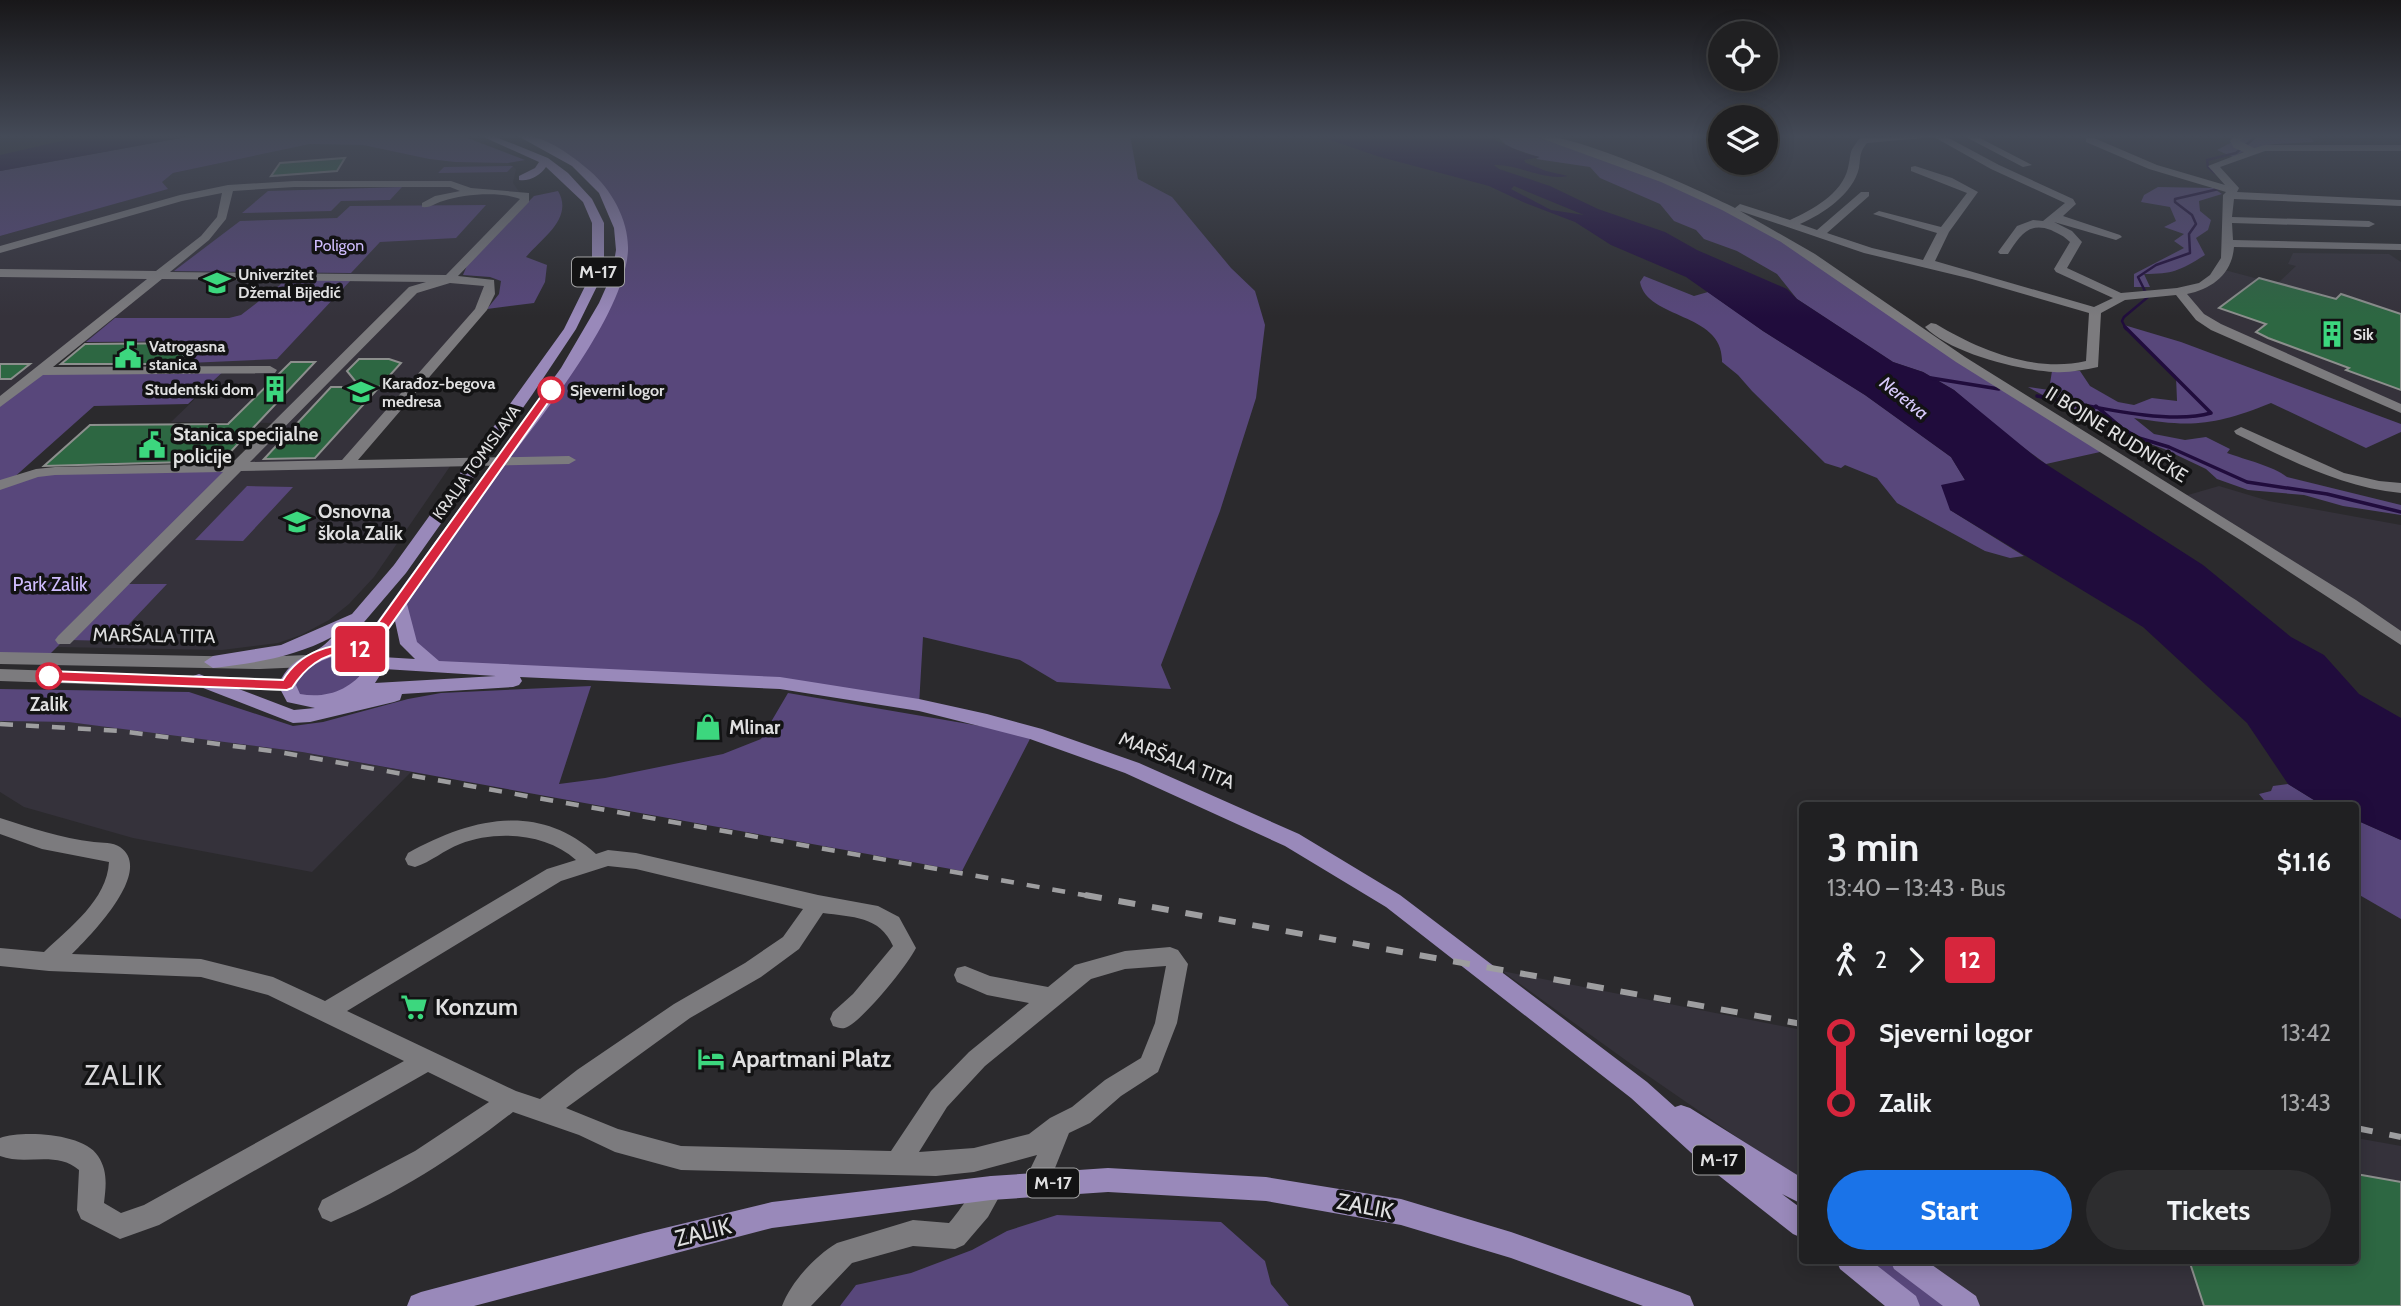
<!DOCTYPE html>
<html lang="en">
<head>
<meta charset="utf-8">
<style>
	body { margin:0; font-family:Cabin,sans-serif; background:#2d2d2f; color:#f1f3f6; height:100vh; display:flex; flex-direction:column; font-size:26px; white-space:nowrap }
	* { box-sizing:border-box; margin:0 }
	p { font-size:23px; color:#a2a3a5 }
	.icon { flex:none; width:38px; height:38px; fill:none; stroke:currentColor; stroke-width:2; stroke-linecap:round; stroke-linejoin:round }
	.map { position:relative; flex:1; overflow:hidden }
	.drawer { position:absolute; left:1799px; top:802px; width:560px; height:462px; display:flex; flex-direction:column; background:#202022; border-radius:7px; box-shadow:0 4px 18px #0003,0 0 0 2px #3d3e40 }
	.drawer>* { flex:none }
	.badge { padding:0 14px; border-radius:5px; font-size:24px; line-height:46px }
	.buttons { position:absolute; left:1708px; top:21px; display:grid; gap:14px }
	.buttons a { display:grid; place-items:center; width:70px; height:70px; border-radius:50%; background:#202022; box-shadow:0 4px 18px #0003,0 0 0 2px #3d3e40; font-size:35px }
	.map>.badge { position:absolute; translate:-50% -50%; box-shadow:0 0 0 4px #fff }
	.legs { display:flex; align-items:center; gap:10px; height:77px; padding:0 28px; font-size:23px }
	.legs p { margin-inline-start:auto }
	.summary { display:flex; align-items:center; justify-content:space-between; height:119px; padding:0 28px }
	h1 { font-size:38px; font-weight:700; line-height:52px }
	.action { display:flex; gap:14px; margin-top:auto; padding:14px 28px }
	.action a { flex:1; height:80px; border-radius:42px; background:#1a73e8; color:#fff; font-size:28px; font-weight:700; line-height:80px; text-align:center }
	.action a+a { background:#2d2d2f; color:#f1f3f6 }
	ul { padding:0 28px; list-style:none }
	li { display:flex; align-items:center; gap:24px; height:70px; font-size:26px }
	li i { display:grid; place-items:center; width:10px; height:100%; margin:0 9px; background:currentColor }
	li i::after { content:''; width:18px; height:18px; margin:-9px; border:5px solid; border-radius:50%; background:#202022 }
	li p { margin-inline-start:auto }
	li:first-child i { background:linear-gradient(#0000 50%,currentColor 0) }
	li:last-child i { background:linear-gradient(currentColor 50%,#0000 0) }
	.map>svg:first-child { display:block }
	.built { fill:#35323b }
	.green { fill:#58477b }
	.water { fill:#200c3c; fill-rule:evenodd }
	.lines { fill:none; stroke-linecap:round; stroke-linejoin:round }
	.stream-far1 { stroke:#200c3c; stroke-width:2.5 }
	.stream { stroke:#200c3c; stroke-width:3.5 }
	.building { fill:#2d6742; stroke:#8c8f8d; stroke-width:2 }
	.minor { fill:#7c7b7e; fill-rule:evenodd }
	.major { fill:#9989ba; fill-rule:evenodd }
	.rail-far1 { stroke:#9e9ea0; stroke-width:4.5; stroke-dasharray:13 13; stroke-linecap:butt }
	.rail { stroke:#9e9ea0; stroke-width:6; stroke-dasharray:17 17; stroke-linecap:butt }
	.line-1 { fill:#d7263d; stroke:#fff; stroke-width:2 }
	.stop-1-dot { fill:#fff; stroke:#d7263d; stroke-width:3.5 }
	.labels { text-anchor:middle; stroke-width:7; stroke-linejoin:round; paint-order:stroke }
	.far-park-label { font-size:16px; fill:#d0bdfe; stroke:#131314 }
	.far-poi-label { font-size:16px; font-weight:bold; fill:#dfdfe0; stroke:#131314; text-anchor:start }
	.far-stop-label { font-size:16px; font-weight:bold; fill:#dfdfe0; stroke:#131314; text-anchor:start }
	.far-street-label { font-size:16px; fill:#dfdfe0; stroke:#131314 }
	.shield { fill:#131314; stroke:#a2a2a3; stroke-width:2 }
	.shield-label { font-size:18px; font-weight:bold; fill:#dfdfe0 }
	.far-water-label { font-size:18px; font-style:italic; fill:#d8cafb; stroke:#131314 }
	.poi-label { font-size:19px; font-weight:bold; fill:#dfdfe0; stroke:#131314; text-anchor:start }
	.street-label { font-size:19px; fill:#dfdfe0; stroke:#131314 }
	.park-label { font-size:19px; fill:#d0bdfe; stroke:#131314 }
	.stop-label { font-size:19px; font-weight:bold; fill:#dfdfe0; stroke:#131314 }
	.near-poi-label { font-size:23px; font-weight:bold; fill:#dfdfe0; stroke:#131314; text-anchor:start }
	.near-street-label { font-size:23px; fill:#dfdfe0; stroke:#131314 }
	.near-quarter-label { font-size:28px; letter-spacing:2px; fill:#d9d8db; stroke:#131314 }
</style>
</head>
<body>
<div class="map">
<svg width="2401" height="1306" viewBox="0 0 2401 1306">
	<rect width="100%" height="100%" fill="#2b2a2d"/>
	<path class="built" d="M310 144 363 145 429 159 508 163 516 169 513 183 525 200 449 278 484 280 489 294 346 465 453 462 374 577 349 604 329 620 301 635 278 643 222 650 56 647 281 423 171 422 224 371 180 370 210 341 80 342 0 405V236L167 189 161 182 173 173Z
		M2293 253 2389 254 2401 262V409L2216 327 2180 293 2187 292 2221 269 2277 284 2296 266 2288 264Z
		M2219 486 2269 501 2401 525V639L2181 497Z
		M0 721 68 722 165 733 302 752 411 772 312 872 133 838 24 807 0 792Z
		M1502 971 1802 1030V1182L1631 1064Z
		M2356 1138 2401 1146V1306H1979L1917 1260H2356Z"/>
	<path class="green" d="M197 135H460L525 160 508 163 455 162 429 159 363 145 310 144 173 173 162 182 168 189 0 236V171Z
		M521 135H1130L1138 179 1172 197 1231 268 1255 291 1265 325 1256 398 1220 511 1161 665 1171 689 1057 682 1020 660 923 637 919 705 780 683 435 667 420 655 400 617 413 583 594 325 622 249 608 198 554 147Z
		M1496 135H1529L1617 162 1754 222 1942 349 2109 450 2046 464 2006 435 1954 390 1923 372 1893 362 1797 299 1777 274 1737 251 1704 239 1696 230 1674 221 1660 204 1600 178 1590 167 1536 159 1539 157 1508 147Z
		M2245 135H2307L2314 142C2286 144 2257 142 2233 157L2217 150Z
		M513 166 507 172 438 173 444 167Z
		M402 187 390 200 341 201 331 211 242 213 268 191Z
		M2158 187 2213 188 2222 194 2199 201 2200 211 2211 220 2208 230 2196 238 2205 255C2179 271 2173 274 2144 274L2150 287H2134V274L2184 248 2174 241 2184 234 2164 227 2176 221 2170 207 2141 202 2144 195Z
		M558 191C574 218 542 238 526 257L547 265 545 282 534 303 487 309 499 294 501 281 490 277 463 275 468 263 534 196Z
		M486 205 456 238 380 242 351 273 174 271 240 221 337 218 350 206Z
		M1644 276 1694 296 1708 292 1763 331 1865 395 1951 457 1965 480 1950 510 2024 556 2010 558 1985 551 1897 503 1877 478 1845 465 1841 468 1825 463 1752 391 1738 375 1722 362C1724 312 1647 320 1640 282Z
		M283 279 351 280 277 359 188 363 210 341 86 342 115 318H229L241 315 280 285Z
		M2124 325 2181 342 2401 424V432L2366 448 2271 403C2216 425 2192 428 2134 418L2154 434 2185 440 2206 437 2230 449 2227 453C2246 460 2273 466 2287 477L2401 505V515L2343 506 2304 495 2248 490 2217 479 2206 469 2164 449 2134 438 2097 412 2067 408 2028 387 2049 390 2052 371H2080L2090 386 2118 402 2134 405 2152 398 2177 401 2176 376 2128 332Z
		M225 370 188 404 94 406 11 480 36 473 236 468 45 659 0 658V405L43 371Z
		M247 486 293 487 243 541 195 540Z
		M126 584H167L113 641 70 640Z
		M365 652 371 672 329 699 295 696V674L328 653Z
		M591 686 559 784 605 778 723 754 761 739 788 693 1032 735 962 871 302 752 68 722 0 721V689L189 692 293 726 323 722 408 699 441 693Z
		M2288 784 2322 805H2268L2259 794 2271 791 2273 786Z
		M2356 820 2401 840V919L2356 893Z
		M1057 1215 1221 1222 1265 1261 1271 1284 1289 1306H840L856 1285 911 1273 972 1250 1007 1231Z
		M1866 1260H1888L1952 1306H1920Z"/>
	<path class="water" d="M88 135H197L0 171V155Z
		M1316 135H1480C1502 140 1518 154 1540 157L1524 160 1526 163 1546 171 1568 176C1542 181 1519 164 1494 165L1499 169 1550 186 1598 209 1665 232 1697 250 1787 289 1797 299 1893 362 1923 372 1954 390 2038 459 2203 565 2291 637 2324 655 2359 694 2401 718V840L2356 820V805H2322L2288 784 2247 723 2143 627 1950 510 1941 485 1965 480 1951 457 1865 395 1763 331 1686 277 1611 245 1575 222 1523 202 1489 186 1377 156ZM1514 186 1584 215 1551 210 1511 189Z"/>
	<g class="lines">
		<path class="stream-far1" d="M2215 173 2208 167 2207 160 2236 153 2258 135
			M2126 329 2122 321 2124 317 2148 297 2138 277 2156 265 2190 253 2189 234 2196 224 2192 215 2175 202V199L2223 188"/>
		<path class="stream" d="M1931 378 1999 389
			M2037 396C2084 404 2167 426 2211 413L2125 327
			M2096 406 2123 429 2139 438 2169 447 2247 482 2327 494 2401 512"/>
	</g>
	<path class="building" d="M345 158 337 171 271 176 280 163Z
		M2259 278 2336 299 2341 294 2401 314V390L2346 370 2349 368 2268 338 2256 332 2266 324 2219 308Z
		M197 343 175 364H61L85 344Z
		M359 359H389L401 363 315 458 264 459 331 387H360L347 371Z
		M291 362H315L222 461 44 466 90 425 228 424Z
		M0 364H30L11 379H0Z
		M2356 1174 2401 1182V1306H2204L2189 1260H2356Z"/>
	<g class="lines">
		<path class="minor" d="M1532 135C1570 131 1697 189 1735 208L1740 204 1790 220C1812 210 1842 194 1848 168 1852 151 1848 153 1860 138L1943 135 1999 165 2073 199 2076 204 2063 216 2120 235 2122 237 2116 240 2054 222 2072 231 2082 242 2067 268 2121 293 2177 288 2199 283 2210 275 2221 258 2223 195 2226 192 2149 169 2086 142V138H2094L2157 165 2225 185 2208 166 2244 152 2234 148 2230 141 2236 135H2246L2240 141 2254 148 2264 145H2401V151H2265L2220 167 2239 188 2237 192 2401 200V206L2234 199 2232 217 2369 221 2375 224 2369 227 2232 223 2233 240 2401 244V250L2234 247C2232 274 2212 289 2187 294L2204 314 2221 324 2401 404V413L2211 330 2196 320 2176 295 2125 300 2101 313 2098 367C2083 370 2069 373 2054 372 2018 370 1950 353 1925 327L1931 323 1936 324C1979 350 2035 373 2086 361L2089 313 1972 279 1864 253 1740 211 1815 254 1965 357 2356 600 2401 631V645L2242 541 1956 362 1781 242 1722 210 1661 182ZM1934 137 1991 169 2065 203 2043 221 2033 220 2017 226 1998 252 2000 254H2008C2019 237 2028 221 2051 230 2059 234 2064 236 2070 242L2054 269 2056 272 2113 298 2094 307 1935 261 1949 232 1978 192 1952 178 1915 166 1911 167V171L1967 193 1941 227 1879 211 1873 214 1937 233 1923 260 1872 248 1827 233 1869 196V192H1861L1817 230 1800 224C1823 214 1853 194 1859 168 1861 156 1859 153 1867 143Z
			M1962 135H1974L2032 165 2023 167Z
			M294 181H451L471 188 529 193V202L458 276 494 280 495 294 487 310 358 460 569 456 576 460 569 464 241 471 70 644H58L55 640 58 636 223 472 55 475 38 477 0 490V480L36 469 55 467 232 463 409 287 426 282 162 279 53 367 270 366 277 370 275 373 43 375 0 407V396L147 279 0 277V269L156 271 201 236 217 217 222 193 182 201 0 253V246L180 195 228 185ZM294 187H450L460 191 435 196 422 203V207C431 208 435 203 443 201 464 194 500 191 520 199L446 275 170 272 209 240 226 219 233 191ZM450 283 484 286 475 309 342 460 250 462 417 293Z
			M2241 427 2344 473 2379 481 2401 483V493C2340 487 2290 460 2236 434L2234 431Z
			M0 652 260 657 307 655 316 661 307 667 260 669 0 664Z
			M0 669 287 679 293 681 296 685 293 689 287 691 0 681Z
			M0 818C32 828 60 838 94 842 102 843 113 842 120 847 155 871 89 937 72 954L201 959 273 977 325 1001 547 869 576 860C546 833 496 830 460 844 444 850 431 862 415 867L408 865 405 859 408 853C470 819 537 801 596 854L608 850 636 853 818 895 878 906 899 917 916 948C907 966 866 1016 849 1026 843 1030 839 1028 833 1026L830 1019 833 1012 853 994 893 946C880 916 852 917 823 913L799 949 761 977 690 1018 566 1108 618 1129 681 1146 891 1151 931 1091 969 1052 1029 1003 987 995 957 982 954 975 957 968 965 966 990 976 1048 987 1075 965 1125 951 1170 947 1178 950 1188 964 1177 1023 1158 1072 1121 1096 1090 1123 1069 1133 1045 1193 1036 1196 1027 1193 1023 1184 1037 1155 974 1172 936 1176 681 1170 615 1152 579 1135 513 1112C458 1155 396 1195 331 1222L322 1218 318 1209 322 1200 415 1151 489 1102 428 1072 159 1225 120 1239 81 1219 77 1210 79 1170C56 1150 26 1166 0 1156V1138C22 1130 84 1133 98 1156 108 1171 106 1186 104 1203L121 1213 144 1205 404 1061 268 995 201 977 49 971 0 966V948L44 952C70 927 107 900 109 862L42 849 0 834ZM608 866 636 869 803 909 783 937 745 963 674 1004 577 1070 540 1099 516 1091 347 1011 561 881ZM1166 966 1155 1023 1141 1058 1105 1080 1072 1107 1050 1118 1029 1134 974 1148 919 1152 947 1107 985 1066 1091 979 1125 969Z
			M991 1176 1000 1179 1004 1188 988 1217 964 1245 955 1249 913 1246 852 1263 811 1306H782C791 1282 815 1256 837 1243L913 1220 949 1223C961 1210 977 1181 991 1176Z"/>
		<path class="major" d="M479 135H491L548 158 568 173 592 199 604 223V272L576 329 532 395 406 573 347 642 361 644 561 368 599 303 612 274 616 250 614 228 599 193 572 166 516 135C542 133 571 155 590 171 612 190 629 221 628 250 625 314 543 414 505 465 472 511 439 557 407 604L417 642 439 661 780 677 919 699 987 714 1042 729 1139 763 1299 834 1400 895 1647 1082 1675 1107 1681 1105 1690 1108 1802 1178V1204L1782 1194 1802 1209V1238L1793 1234 1699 1160 1631 1098 1386 907 1285 846 1125 773 1030 739 987 728 919 711 780 689 520 677 522 681 519 685 513 687 402 694 400 700 394 702 310 722 293 723 193 684 190 680 193 676 199 674 294 710 315 708 287 702 278 685C295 650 313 660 332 637 295 657 255 663 213 668L204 662 213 656 281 645 352 614 394 565 564 329 592 272V223L583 202 546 167C541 175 529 182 519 180V176L535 168 539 162ZM395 621 400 644 415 659 382 657 376 649ZM344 654 365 658 366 668C351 690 326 699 300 694L296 685C305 666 324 658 344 654ZM384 669 496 676 375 683Z
			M1108 1168 1266 1177 1401 1199 1511 1232 1680 1292 1690 1296 1694 1306H1643L1511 1258 1401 1225 1266 1201 1108 1192 991 1200 772 1228 474 1306H407L411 1296 421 1292 644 1233 772 1202 991 1176Z
			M1836 1260H1870L1916 1296 1920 1306H1885L1840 1269Z
			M1890 1260H1925L1976 1296 1980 1306H1943L1894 1269Z"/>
		<path class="rail-far1" d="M0 724 120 731 279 752 1095 897"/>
		<path class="rail" d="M1085 895 1802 1024
			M2356 1128 2401 1137"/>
	</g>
	<linearGradient id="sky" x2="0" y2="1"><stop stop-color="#181719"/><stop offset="0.43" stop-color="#444a57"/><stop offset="1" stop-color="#444a57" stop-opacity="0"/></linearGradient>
	<rect width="2401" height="317" fill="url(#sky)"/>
	<path class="line-1" d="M547 388 557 390 371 653C363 655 356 653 348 653 323 652 304 669 292 688L287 690 49 681 42 676 49 671 283 680C300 652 331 642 362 645Z"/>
	<defs>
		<symbol id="university-bare" viewBox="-9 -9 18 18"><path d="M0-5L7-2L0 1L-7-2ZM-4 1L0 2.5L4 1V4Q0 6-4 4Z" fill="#3cd77e" stroke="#131314" stroke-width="2.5" paint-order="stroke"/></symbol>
		<symbol id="building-bare" viewBox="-9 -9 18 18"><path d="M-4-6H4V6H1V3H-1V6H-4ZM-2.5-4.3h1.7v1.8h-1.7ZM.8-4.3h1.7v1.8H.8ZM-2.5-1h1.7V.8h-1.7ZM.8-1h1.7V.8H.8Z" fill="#3cd77e" stroke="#131314" stroke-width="2.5" paint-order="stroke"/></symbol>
		<symbol id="civic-bare" viewBox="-9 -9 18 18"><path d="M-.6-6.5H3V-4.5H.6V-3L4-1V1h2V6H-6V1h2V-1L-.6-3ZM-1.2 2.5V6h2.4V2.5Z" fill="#3cd77e" stroke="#131314" stroke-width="2.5" paint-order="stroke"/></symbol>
		<symbol id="school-bare" viewBox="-9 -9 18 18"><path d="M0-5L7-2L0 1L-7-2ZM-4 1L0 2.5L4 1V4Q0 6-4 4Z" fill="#3cd77e" stroke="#131314" stroke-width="2.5" paint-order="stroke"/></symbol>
		<symbol id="shop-bare" viewBox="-9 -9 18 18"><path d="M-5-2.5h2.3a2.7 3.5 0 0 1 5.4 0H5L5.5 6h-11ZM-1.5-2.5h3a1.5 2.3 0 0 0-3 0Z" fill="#3cd77e" stroke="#131314" stroke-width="2.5" paint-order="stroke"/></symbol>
		<symbol id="supermarket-bare" viewBox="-9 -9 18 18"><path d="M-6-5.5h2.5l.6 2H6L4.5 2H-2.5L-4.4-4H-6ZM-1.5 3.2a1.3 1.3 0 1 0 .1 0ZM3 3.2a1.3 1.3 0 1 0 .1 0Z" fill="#3cd77e" stroke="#131314" stroke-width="2.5" paint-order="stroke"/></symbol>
		<symbol id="hotel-bare" viewBox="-9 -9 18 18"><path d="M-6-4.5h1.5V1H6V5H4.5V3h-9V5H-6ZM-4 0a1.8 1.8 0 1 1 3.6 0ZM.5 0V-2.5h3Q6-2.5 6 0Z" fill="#3cd77e" stroke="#131314" stroke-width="2.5" paint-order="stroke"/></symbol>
	</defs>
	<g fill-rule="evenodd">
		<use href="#university-bare" x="198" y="264" width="38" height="38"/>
		<use href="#building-bare" x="2313" y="315" width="38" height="38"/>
		<use href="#civic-bare" x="109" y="336" width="38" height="38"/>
		<use href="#building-bare" x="256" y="370" width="38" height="38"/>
		<use href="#school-bare" x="342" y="373" width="38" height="38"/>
		<use href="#civic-bare" x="133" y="426" width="38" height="38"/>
		<use href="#school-bare" x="278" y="503" width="38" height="38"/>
		<use href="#shop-bare" x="689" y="708" width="38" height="38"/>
		<use href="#supermarket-bare" x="395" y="988" width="38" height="38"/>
		<use href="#hotel-bare" x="692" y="1040" width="38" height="38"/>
	</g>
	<g class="stop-1-dot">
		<circle cx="551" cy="390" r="12"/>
		<circle cx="49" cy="676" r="12"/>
	</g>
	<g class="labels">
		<g class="far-park-label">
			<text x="339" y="251">Poligon</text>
		</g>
		<g class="far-poi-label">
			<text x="238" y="280">Univerzitet<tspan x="238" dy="18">Džemal Bijedić</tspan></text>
			<text x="2353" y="340">Sik</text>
			<text x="149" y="352">Vatrogasna<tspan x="149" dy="18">stanica</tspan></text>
			<text x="382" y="389">Karađoz-begova<tspan x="382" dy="18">medresa</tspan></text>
			<text x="254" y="395" text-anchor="end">Studentski dom</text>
		</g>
		<g class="far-stop-label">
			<text x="570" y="396">Sjeverni logor</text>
		</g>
		<g class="far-street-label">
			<text transform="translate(476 462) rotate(-54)" y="6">KRALJA TOMISLAVA</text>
		</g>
		<g class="shield">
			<rect x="572" y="257.5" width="52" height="29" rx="5"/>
			<rect x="1693" y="1145.5" width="52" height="29" rx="5"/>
			<rect x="1027" y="1168.5" width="52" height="29" rx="5"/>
		</g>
		<g class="shield-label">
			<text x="598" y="278">M-17</text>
			<text x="1719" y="1166">M-17</text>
			<text x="1053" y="1189">M-17</text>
		</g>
		<g class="far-water-label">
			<text transform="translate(1904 398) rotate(39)" y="6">Neretva</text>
		</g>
		<g class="poi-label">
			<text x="173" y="441">Stanica specijalne<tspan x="173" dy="22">policije</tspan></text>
			<text x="318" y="518">Osnovna<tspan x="318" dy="22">škola Zalik</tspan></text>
			<text x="729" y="734">Mlinar</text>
		</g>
		<g class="street-label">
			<text transform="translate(2117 434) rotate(32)" y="7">II BOJNE RUDNIČKE</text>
			<text transform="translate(154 635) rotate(1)" y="7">MARŠALA TITA</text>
			<text transform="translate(1177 760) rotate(22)" y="7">MARŠALA TITA</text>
		</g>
		<g class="park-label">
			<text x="50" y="591">Park Zalik</text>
		</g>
		<g class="stop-label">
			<text x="49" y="711">Zalik</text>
		</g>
		<g class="near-poi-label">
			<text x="435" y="1015">Konzum</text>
			<text x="732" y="1067">Apartmani Platz</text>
		</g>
		<g class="near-street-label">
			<text transform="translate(1365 1206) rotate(11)" y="8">ZALIK</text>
			<text transform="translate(703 1232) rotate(-14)" y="8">ZALIK</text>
		</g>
		<g class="near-quarter-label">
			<text x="124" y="1085">ZALIK</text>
		</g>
	</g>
</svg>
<div class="buttons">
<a><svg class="icon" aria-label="locate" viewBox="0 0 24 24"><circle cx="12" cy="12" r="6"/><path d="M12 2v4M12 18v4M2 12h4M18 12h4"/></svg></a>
<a><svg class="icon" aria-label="layers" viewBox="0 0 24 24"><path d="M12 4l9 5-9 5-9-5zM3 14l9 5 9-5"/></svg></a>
</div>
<b class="badge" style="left:360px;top:649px;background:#d7263d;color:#fff">12</b>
<section class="drawer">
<div class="summary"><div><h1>3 min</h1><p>13:40 – 13:43 · Bus</p></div><b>$1.16</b></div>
<div class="legs"><svg class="icon" aria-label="walk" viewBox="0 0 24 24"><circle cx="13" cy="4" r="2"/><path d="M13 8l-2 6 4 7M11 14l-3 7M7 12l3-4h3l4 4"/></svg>2<svg class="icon" aria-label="forward" viewBox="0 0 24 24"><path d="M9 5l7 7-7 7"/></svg><b class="badge" style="background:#d7263d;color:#fff">12</b></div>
<ul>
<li><i style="color:#d7263d"></i><b>Sjeverni logor</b><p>13:42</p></li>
<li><i style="color:#d7263d"></i><b>Zalik</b><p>13:43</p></li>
</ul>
<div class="action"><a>Start</a><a>Tickets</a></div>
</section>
</div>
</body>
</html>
